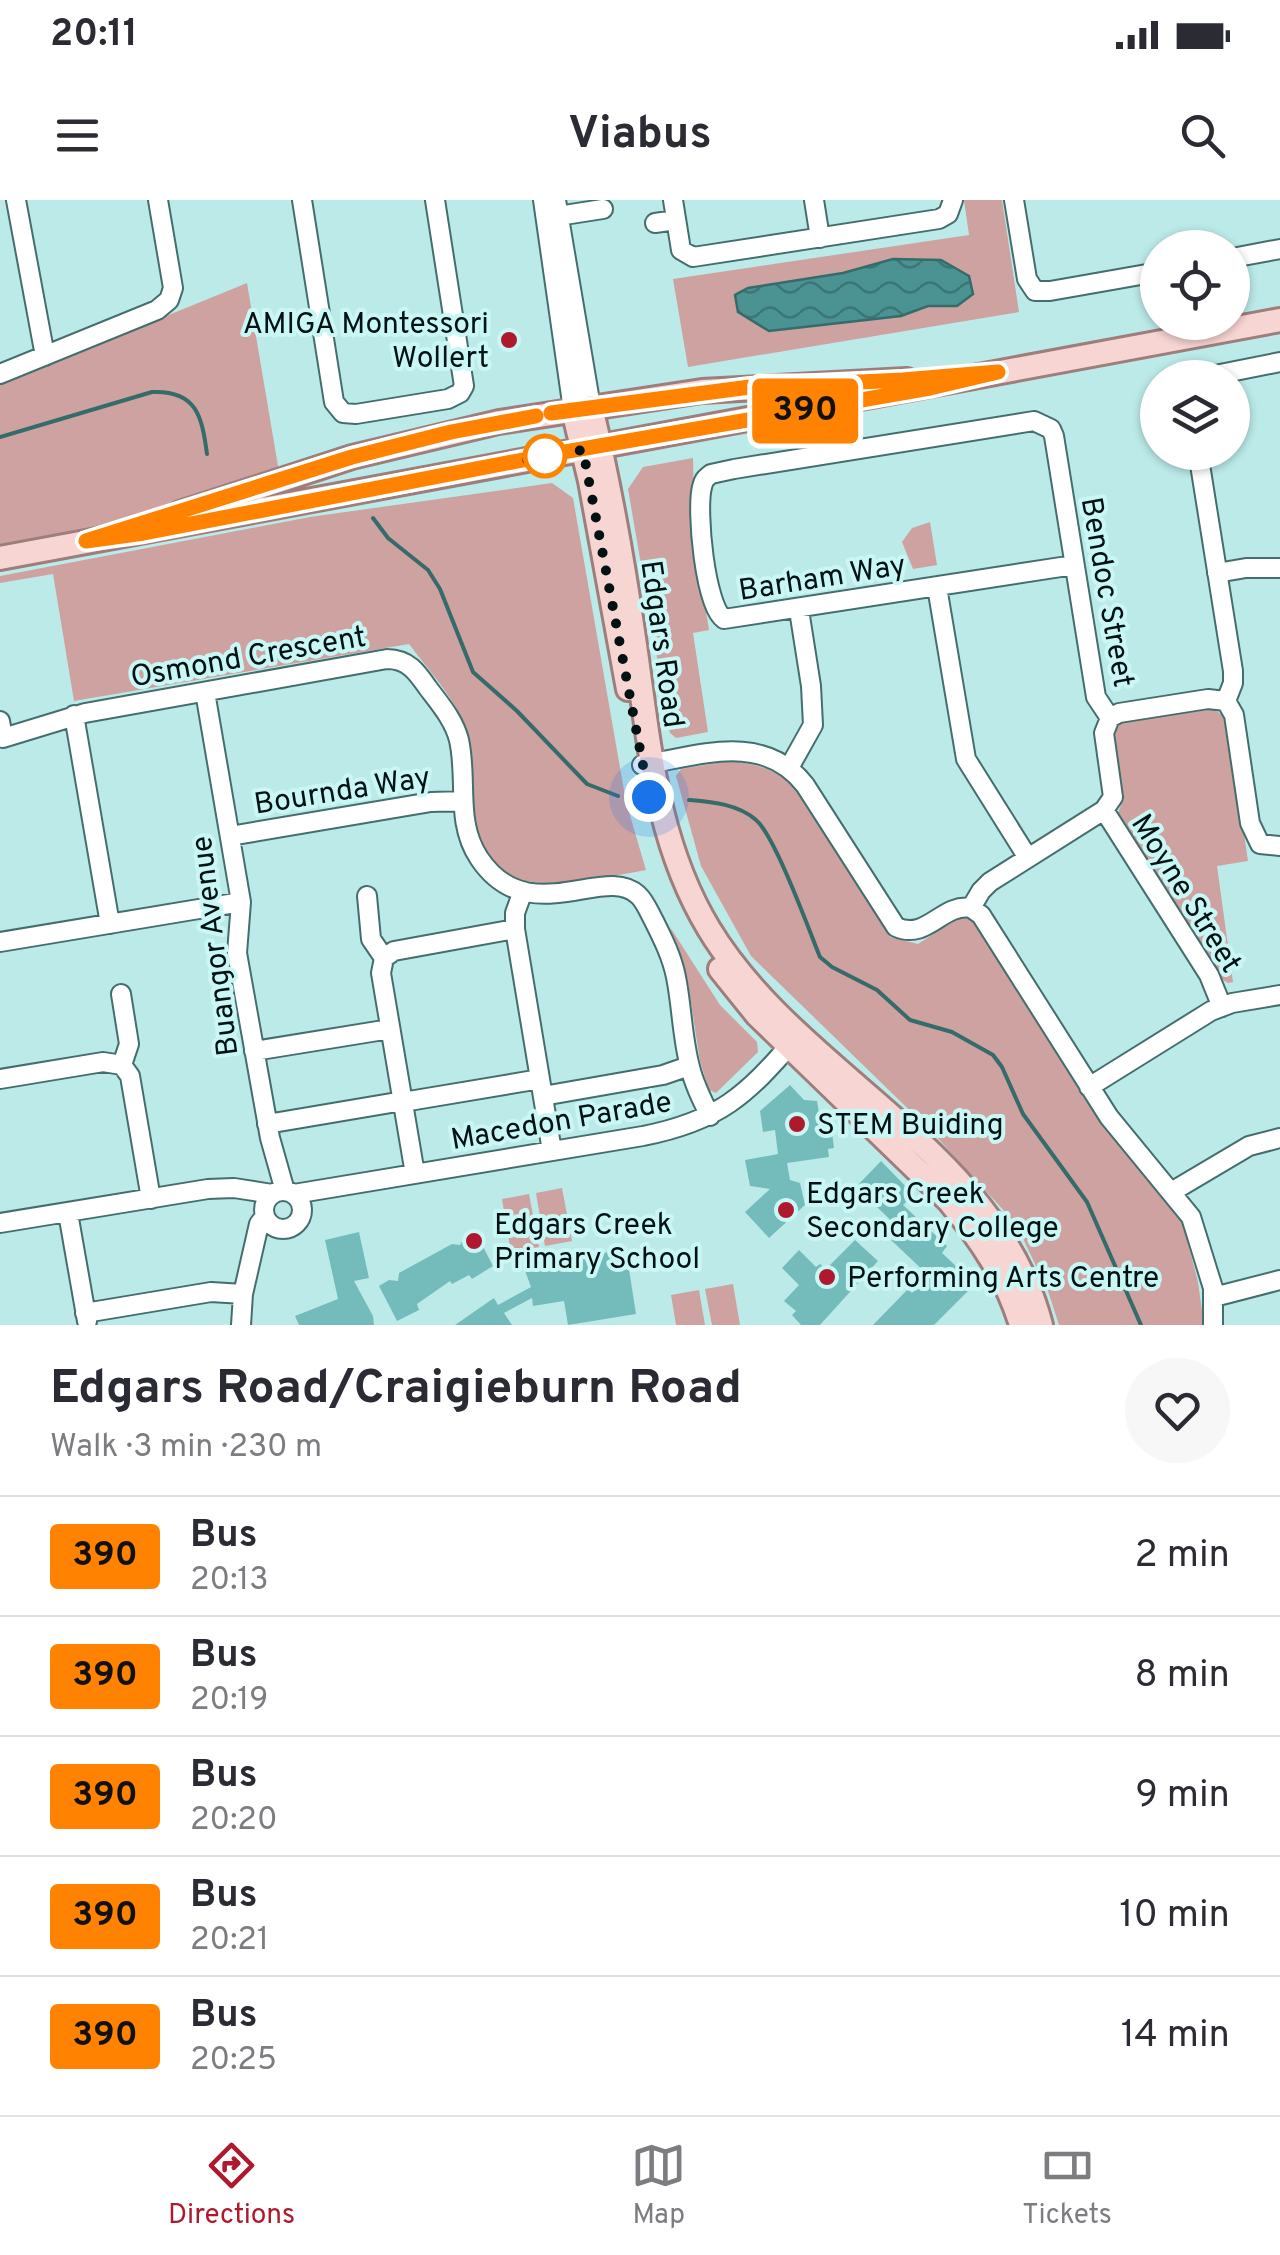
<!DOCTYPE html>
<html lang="en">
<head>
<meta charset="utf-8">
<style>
	body { margin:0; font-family:Overpass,sans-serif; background:#f7f7f7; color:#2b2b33; height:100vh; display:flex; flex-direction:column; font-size:38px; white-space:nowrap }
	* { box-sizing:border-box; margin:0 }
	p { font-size:32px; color:#7c7c81 }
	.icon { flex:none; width:55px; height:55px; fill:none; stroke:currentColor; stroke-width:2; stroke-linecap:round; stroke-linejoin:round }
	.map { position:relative; height:1125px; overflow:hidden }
	.sheet { display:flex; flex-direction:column; background:#fff; flex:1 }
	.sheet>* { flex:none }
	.badge { padding:0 20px; border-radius:8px; font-size:35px; line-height:65px }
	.tools { position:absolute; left:1140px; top:30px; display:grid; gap:20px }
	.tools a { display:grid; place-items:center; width:110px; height:110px; border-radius:50%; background:#fff; box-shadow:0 2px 8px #0004; font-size:50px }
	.you { position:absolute; width:50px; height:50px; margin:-25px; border:8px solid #fff; border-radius:50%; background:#1a73e8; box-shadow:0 0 0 15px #1a73e833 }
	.map>.badge { position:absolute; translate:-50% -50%; box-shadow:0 0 0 5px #fff }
	.round { display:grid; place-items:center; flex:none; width:105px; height:105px; border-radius:52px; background:#f7f7f7 }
	.overview { display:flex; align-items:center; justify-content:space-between; height:170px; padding:0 50px }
	h1 { font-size:48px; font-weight:700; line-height:75px }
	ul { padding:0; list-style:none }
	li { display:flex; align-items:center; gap:30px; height:120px; padding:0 50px; border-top:2px solid #e1e1e2 }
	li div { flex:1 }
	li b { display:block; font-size:38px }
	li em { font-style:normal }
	li .badge { min-width:110px; font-weight:700; text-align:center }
	.status { display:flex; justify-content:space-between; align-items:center; height:70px; padding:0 50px; background:#fff; direction:ltr }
	.status svg { height:28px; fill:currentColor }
	header { display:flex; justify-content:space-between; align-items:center; height:130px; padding:0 50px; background:#fff; font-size:45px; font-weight:700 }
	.tabs { display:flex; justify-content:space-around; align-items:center; height:140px; border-top:2px solid #e1e1e2; background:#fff; font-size:28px; color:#7c7c81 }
	.tabs a { display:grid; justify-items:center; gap:5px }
	.tabs .active { color:#ae192d }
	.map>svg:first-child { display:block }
	.park { fill:#cda2a0 }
	.water { fill:url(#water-waves); stroke:#356b6b; stroke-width:2.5 }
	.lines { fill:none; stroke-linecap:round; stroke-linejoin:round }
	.stream { stroke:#356b6b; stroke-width:4 }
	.building { fill:#74bcbb }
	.minor-casing { stroke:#446e6d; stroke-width:22 }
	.major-casing { stroke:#9d7e7c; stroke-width:28 }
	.minor { stroke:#fff; stroke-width:18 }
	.major { stroke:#f7d5d3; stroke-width:22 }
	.line-casing { stroke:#fff; stroke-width:22 }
	.line { stroke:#ff8200; stroke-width:15 }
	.walk { stroke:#021111; stroke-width:10; stroke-dasharray:0 18 }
	.poi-dot { fill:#ae192d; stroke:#c9f7f6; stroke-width:4 }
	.stop-dot { fill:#fff; stroke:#ff8200; stroke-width:5 }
	.labels { text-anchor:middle; stroke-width:8; stroke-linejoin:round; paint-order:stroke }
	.poi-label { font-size:30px; fill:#021111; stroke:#c9f7f6; text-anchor:start }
	.street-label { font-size:30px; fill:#021111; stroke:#c9f7f6 }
</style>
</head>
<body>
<div class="status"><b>20:11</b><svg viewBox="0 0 49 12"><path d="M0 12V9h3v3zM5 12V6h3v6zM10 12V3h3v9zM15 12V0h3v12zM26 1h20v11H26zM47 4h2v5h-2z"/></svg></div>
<header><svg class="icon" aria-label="menu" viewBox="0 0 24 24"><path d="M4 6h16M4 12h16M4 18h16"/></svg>Viabus<svg class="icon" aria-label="search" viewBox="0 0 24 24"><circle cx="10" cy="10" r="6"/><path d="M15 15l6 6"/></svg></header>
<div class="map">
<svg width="1280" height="1125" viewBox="0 0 1280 1125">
	<defs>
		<pattern id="water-waves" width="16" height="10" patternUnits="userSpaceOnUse" patternTransform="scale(2.5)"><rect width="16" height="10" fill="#4b9292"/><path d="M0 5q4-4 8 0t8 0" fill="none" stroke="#3c7676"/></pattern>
	</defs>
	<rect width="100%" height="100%" fill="#bceae9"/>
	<path class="park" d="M964 0H1002L1019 112 688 167 673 79 969 35Z
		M247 83 279 272 127 322 0 350V184Z
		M693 258 695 343 709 430 693 433 708 532 676 538 670 533 628 289 643 267Z
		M552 283 573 298 626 602 646 670C587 680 493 710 475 626 468 596 475 564 467 534 458 501 429 471 409 444L74 501 53 374 0 383V376L310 317Z
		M930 322 937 365 913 369 902 342 912 328Z
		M1213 509 1227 518 1248 661 1217 666 1233 782 1228 783 1218 777 1116 618 1123 600 1111 536 1121 523Z
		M729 561C767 565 793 575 810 611L890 737 918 744 962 716 972 718 1110 934 1182 1020 1198 1082 1204 1125H1059L1048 1091 1016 1024 935 935 751 756 701 666 676 576 681 569Z
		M670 727 720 805 757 842 758 852 716 893 709 890 700 861 687 777Z
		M562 988 572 1041 545 1046 536 993Z
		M529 994 539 1047 511 1052 502 999Z
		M733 1084 740 1125H712L705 1089Z
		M699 1090 705 1125H676L671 1095Z"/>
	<path class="water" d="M893 59 941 60 969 76 973 94 957 106H928L901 116 769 131 738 112 735 95 748 88 843 73Z"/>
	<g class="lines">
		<path class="stream" d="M0 237 152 192C197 190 202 217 207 254
			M373 318 388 338 428 370 440 389 473 472 517 511 587 584 618 596
			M689 600C712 602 738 604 756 620 775 636 809 730 820 757L832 767 877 790 910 820 952 832 993 855 1002 867 1023 914 1087 1002 1141 1125"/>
	</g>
	<path class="building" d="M790 885 804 900 817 901 820 919 830 917 834 948 828 949 829 957 787 963 790 980 800 983 805 1005 769 1038 745 1012 770 989 750 986 745 960 778 954 775 930 763 932 760 911Z
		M881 961 914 995 903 1005 947 1046 942 1053 975 1084 934 1125H873L908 1089 912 1093 929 1076 891 1040 901 1030 856 987Z
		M475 1031 493 1066 472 1079 469 1075 452 1084 450 1081 417 1104 419 1110 397 1121 379 1086 389 1080 398 1081 399 1073 452 1044 460 1045 464 1038Z
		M359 1032 369 1078 354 1081 373 1116 374 1125H299L295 1116 338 1099 325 1040Z
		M855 1040 878 1061 820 1125H801L792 1115 796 1111 784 1101 799 1085 782 1068 799 1050 816 1067 820 1064 826 1069Z
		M609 1052 613 1070 629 1069 636 1114 568 1125 564 1101 533 1106 532 1098 504 1113 512 1125H455L494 1098 498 1105 531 1087 524 1068Z"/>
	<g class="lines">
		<defs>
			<path id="minor" d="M16 0 45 156
				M302 0 334 202 343 213 356 214 448 199 460 193 464 186 435 0
				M543 0 573 210
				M556 0 591 207
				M673 0 681 50 693 57 939 19 948 14 953 0
				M814 0 820 38
				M1014 0 1027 79 1035 91H1050L1158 72
				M558 16 603 9
				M655 23 676 20
				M1232 58 1280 49
				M0 174 157 110 169 100 173 88 158 0
				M1200 178 1280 162
				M1198 252 1233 471V483L1226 501 1234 515 1250 623 1260 644 1280 646
				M1217 373 1246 368H1280
				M937 387 966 559 1028 658
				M205 492 241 702 237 753 270 938 285 991
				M74 515 110 724
				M1110 518 1119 513 1208 499 1226 501
				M0 521 3 538 85 513 387 459C408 459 417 472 428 488 440 504 454 520 459 540 468 580 455 622 479 658 528 732 605 663 638 695 645 701 649 712 654 721 663 739 672 757 676 777 682 807 682 837 690 867 694 884 702 900 710 916
				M642 565C698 556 763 531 805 585L896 727C927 741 942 703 971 708L981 691 990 682 1104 610 1113 597 1104 533 1110 518 1096 497 1054 236 1051 229 1034 221 734 269 711 274C705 279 704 279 702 287 696 310 705 406 724 419L1074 365
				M789 568 813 525 811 486 799 410
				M1104 610 1209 775 1222 807
				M230 636 431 602 463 601
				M523 691 515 713V729L552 951
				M367 696 371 739 384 758
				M971 708 981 715 1109 917 1191 1017 1213 1088V1125
				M0 742 241 702
				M121 794 129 844 122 865 130 876 151 999
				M254 851 390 829
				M0 879 103 862 122 865
				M1089 887 1211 811 1232 803 1280 795
				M543 896 663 875 689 866
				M403 902 540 879
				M267 924 403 901
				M415 974 381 773 384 758 394 751 515 729
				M264 1010a19 19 0 1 1 38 0a19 19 0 1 1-38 0Z
				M1173 991 1249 946 1280 938
				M294 994 643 936C719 921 746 896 795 839
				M68 1013 87 1121
				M0 1023 208 989 234 988 272 994
				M1214 1097 1280 1080
				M85 1113 211 1092 243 1094
				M241 1125 243 1094 259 1024 265 1016"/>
			<path id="major" d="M591 207C609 283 623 361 634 438 649 539 655 640 709 729 798 876 995 948 1041 1125
				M573 210 590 281 628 489
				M180 313 352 257 499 222 702 191 907 180
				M0 358 1280 120
				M720 769 757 815 949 1001C980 1039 1007 1078 1021 1125"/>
		</defs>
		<use href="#minor" class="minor-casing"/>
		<use href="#major" class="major-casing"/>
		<use href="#minor" class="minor"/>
		<use href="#major" class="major"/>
	</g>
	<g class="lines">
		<defs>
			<path id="line" d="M536 216 451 232 352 257 86 341 144 333 564 252 930 188 998 172 903 180 750 187 551 213"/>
		</defs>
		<use href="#line" class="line-casing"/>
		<use href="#line" class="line"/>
		<path class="walk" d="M545 256 527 260 583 250 649 597"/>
	</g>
	<g class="poi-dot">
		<circle cx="509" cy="140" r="10"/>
		<circle cx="797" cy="924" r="10"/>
		<circle cx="786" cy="1010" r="10"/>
		<circle cx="474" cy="1041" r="10"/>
		<circle cx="827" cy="1077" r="10"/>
	</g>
	<circle class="stop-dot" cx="545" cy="256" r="20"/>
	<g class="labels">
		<g class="poi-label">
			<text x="489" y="133" text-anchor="end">AMIGA Montessori<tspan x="489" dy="34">Wollert</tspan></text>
			<text x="817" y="934">STEM Buiding</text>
			<text x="806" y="1003">Edgars Creek<tspan x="806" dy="34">Secondary College</tspan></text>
			<text x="494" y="1034">Edgars Creek<tspan x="494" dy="34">Primary School</tspan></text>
			<text x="847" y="1087">Performing Arts Centre</text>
		</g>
		<g class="street-label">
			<text transform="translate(822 377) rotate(-9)" y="10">Barham Way</text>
			<text transform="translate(1108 392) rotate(80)" y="10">Bendoc Street</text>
			<text transform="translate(663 444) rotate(82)" y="10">Edgars Road</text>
			<text transform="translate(248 456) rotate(-10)" y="10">Osmond Crescent</text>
			<text transform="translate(342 590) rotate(-9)" y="10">Bournda Way</text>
			<text transform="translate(1187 693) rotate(58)" y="10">Moyne Street</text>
			<text transform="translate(214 746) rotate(-97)" y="10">Buangor Avenue</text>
			<text transform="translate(561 920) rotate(-10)" y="10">Macedon Parade</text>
		</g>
	</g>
</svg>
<div class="tools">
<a><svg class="icon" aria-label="locate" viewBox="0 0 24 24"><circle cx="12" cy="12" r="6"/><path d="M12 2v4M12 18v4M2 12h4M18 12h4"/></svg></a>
<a><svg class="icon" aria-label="layers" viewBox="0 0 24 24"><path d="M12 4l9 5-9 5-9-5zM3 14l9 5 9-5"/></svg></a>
</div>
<div class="you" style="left:649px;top:597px"></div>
<b class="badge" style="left:805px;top:211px;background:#ff8200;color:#111">390</b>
</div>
<section class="sheet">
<div class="overview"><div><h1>Edgars Road/Craigieburn Road</h1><p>Walk · 3 min · 230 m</p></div><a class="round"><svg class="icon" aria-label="heart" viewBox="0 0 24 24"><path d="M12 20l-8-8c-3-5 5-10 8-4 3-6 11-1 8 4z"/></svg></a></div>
<ul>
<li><span class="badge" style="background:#ff8200;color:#111">390</span><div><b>Bus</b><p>20:13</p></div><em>2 min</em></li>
<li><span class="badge" style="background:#ff8200;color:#111">390</span><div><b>Bus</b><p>20:19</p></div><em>8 min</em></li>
<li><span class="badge" style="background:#ff8200;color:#111">390</span><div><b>Bus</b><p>20:20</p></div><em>9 min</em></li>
<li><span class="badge" style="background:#ff8200;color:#111">390</span><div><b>Bus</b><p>20:21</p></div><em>10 min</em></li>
<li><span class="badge" style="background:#ff8200;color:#111">390</span><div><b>Bus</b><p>20:25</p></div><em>14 min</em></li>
</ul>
</section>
<nav class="tabs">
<a class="active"><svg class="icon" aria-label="directions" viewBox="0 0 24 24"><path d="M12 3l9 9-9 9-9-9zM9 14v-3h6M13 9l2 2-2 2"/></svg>Directions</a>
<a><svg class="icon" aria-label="map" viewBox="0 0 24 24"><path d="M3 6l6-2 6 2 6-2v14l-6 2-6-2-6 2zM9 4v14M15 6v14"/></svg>Map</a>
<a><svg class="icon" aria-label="tickets" viewBox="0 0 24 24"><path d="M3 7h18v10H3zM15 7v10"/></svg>Tickets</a>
</nav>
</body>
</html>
